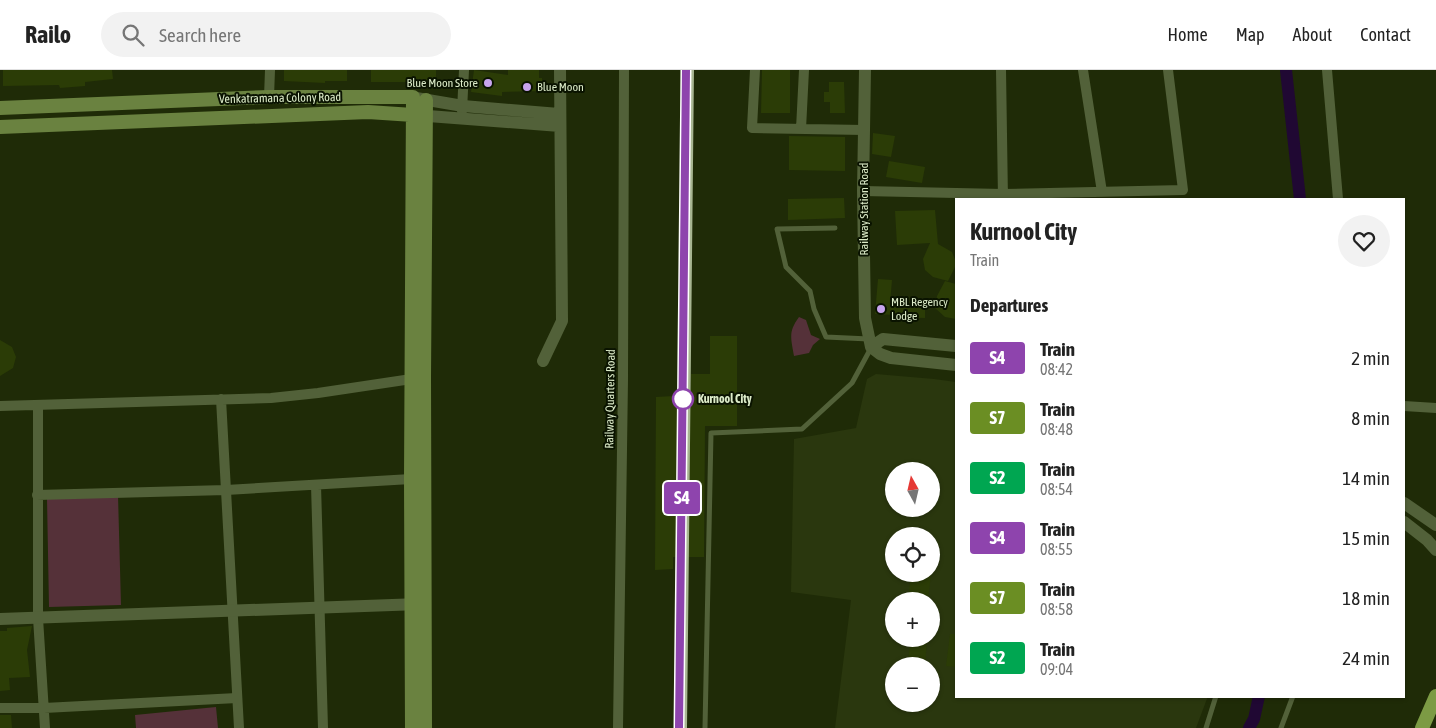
<!DOCTYPE html>
<html lang="en">
<head>
<meta charset="utf-8">
<style>
	body { margin:0; font-family:"Asap Condensed",sans-serif; background:#f2f2f2; color:#222; height:100vh; display:flex; flex-direction:column; font-size:19px; white-space:nowrap }
	* { box-sizing:border-box; margin:0 }
	p { font-size:16px; color:#767676 }
	.icon { flex:none; width:28px; height:28px; fill:none; stroke:currentColor; stroke-width:2; stroke-linecap:round; stroke-linejoin:round }
	.map { position:relative; flex:1; overflow:hidden }
	.sheet { position:absolute; left:955px; top:128px; width:450px; height:500px; display:flex; flex-direction:column; background:#fff; border-radius:0px; box-shadow:0 1px 4px #0004 }
	.sheet>* { flex:none }
	.badge { padding:0 10px; border-radius:4px; font-size:18px; line-height:32px }
	.needle { width:32px; rotate:352deg }
	.buttons { position:absolute; left:885px; top:392px; display:grid; gap:10px }
	.buttons a { display:grid; place-items:center; width:55px; height:55px; border-radius:50%; background:#fff; box-shadow:0 1px 4px #0004; font-size:25px }
	.map>.badge { position:absolute; translate:-50% -50%; box-shadow:0 0 0 2px #fff }
	h2 { padding:0 15px; font-size:19px; line-height:45px }
	.round { display:grid; place-items:center; flex:none; width:52px; height:52px; border-radius:26px; background:#f2f2f2 }
	.headline { display:flex; align-items:center; justify-content:space-between; height:85px; padding:0 15px }
	h1 { font-size:24px; font-weight:700; line-height:38px }
	ul { padding:0; list-style:none }
	li { display:flex; align-items:center; gap:15px; height:60px; padding:0 15px }
	li div { flex:1 }
	li b { display:block; font-size:19px }
	li em { font-style:normal }
	li .badge { min-width:55px; font-weight:700; text-align:center }
	header { display:flex; align-items:center; gap:30px; box-sizing:border-box; height:70px; padding:0 25px; background:#fff; border-bottom:1px solid #e0e0e0 }
	header strong { font-size:24px }
	nav { display:flex; gap:28px; margin-inline-start:auto; font-size:18px }
	.search { width:350px; height:45px; background:#f2f2f2; display:flex; align-items:center; gap:12px; box-sizing:border-box; padding:0 18px; border-radius:28px; color:#767676; font-size:19px }
	.map>svg:first-child { display:block }
	.built { fill:#2a370e; fill-rule:evenodd }
	.green { fill:#553139 }
	.lines { fill:none; stroke-linecap:round; stroke-linejoin:round }
	.canal { stroke:#200833; stroke-width:12 }
	.building { fill:#2b3c06 }
	.service { stroke:#526139; stroke-width:5 }
	.minor { stroke:#526139; stroke-width:10 }
	.tertiary { stroke:#526139; stroke-width:12 }
	.secondary { stroke:#6a8240; stroke-width:14 }
	.primary { stroke:#7c9b44; stroke-width:14 }
	.rail { stroke:#a7b591; stroke-width:4 }
	.line-casing { stroke:#fff; stroke-width:11 }
	.line { stroke:#8e44ad; stroke-width:8 }
	.poi-dot { fill:#c8a5ee; stroke:#0a1300; stroke-width:2 }
	.stop-dot { fill:#fff; stroke:#8e44ad; stroke-width:2.5 }
	.labels { text-anchor:middle; stroke-width:4; stroke-linejoin:round; paint-order:stroke }
	.poi-label { font-size:12px; fill:#dcebc8; stroke:#0a1300; text-anchor:start }
	.street-label { font-size:12px; fill:#dcebc8; stroke:#0a1300 }
	.stop-label { font-size:12px; font-weight:bold; fill:#dcebc8; stroke:#0a1300; text-anchor:start }
</style>
</head>
<body>
<header>
<strong>Railo</strong>
<div class="search"><svg class="icon" aria-label="search" viewBox="0 0 24 24"><circle cx="10" cy="10" r="6"/><path d="M15 15l6 6"/></svg>Search here</div>
<nav><a>Home</a><a>Map</a><a>About</a><a>Contact</a></nav>
</header>
<div class="map">
<svg width="1436" height="658" viewBox="0 0 1436 658">
	<rect width="100%" height="100%" fill="#1f2b07"/>
	<path class="built" d="M876 304 934 309 956 312V626H1208L1196 658H835L851 530 791 522 794 369 856 358 867 309ZM894 401H931V439H894ZM894 466H931V504H894ZM894 531H931V569H894ZM894 596H931V634H894Z"/>
	<path class="green" d="M799 247 806 250 811 265 820 269 813 275 809 283 794 286C791 268 788 262 799 247Z
		M118 425 121 535 49 537 47 428Z
		M216 637 218 658H136L135 645Z"/>
	<g class="lines">
		<path class="canal" d="M1286 0 1300 129
			M1249 658 1254 649 1259 626"/>
	</g>
	<path class="building" d="M3 0H112L113 9 85 12V16L60 18 59 15 3 16Z
		M284 0H347V11H325V13L284 11Z
		M371 0H436V14L416 15 415 12H371Z
		M474 0 508 5V0H539V8H542L543 21 502 22V26L471 22Z
		M762 0H790V43H761Z
		M829 12H844L845 43H830V32H824V22H829Z
		M873 63 895 66 891 87 872 84Z
		M789 66 845 67V101L789 100Z
		M889 91 925 97 922 113 886 107Z
		M844 128 845 148 788 150V129Z
		M935 140 938 174 952 182 956 192 955 197 948 211 933 207 925 200 923 189 930 173 897 175 895 141Z
		M878 209 892 210 890 234 925 235V248L894 247V245L875 244Z
		M945 211 956 214V249L945 247 935 238 937 226Z
		M710 266H737V356H705L704 487H673V499L655 500 656 327 691 325V304H710Z
		M0 270 12 277 16 287 13 298 0 306Z
		M911 504H931L928 531 908 530Z
		M32 556 27 580 30 607 9 608 10 620 0 621V561H7V558Z
		M950 564H956V597L946 596Z
		M910 569H927L925 596H908Z
		M0 645H11L12 658H0Z"/>
	<g class="lines">
		<path class="service" d="M835 158 777 159 786 197 810 221 814 239 826 267 869 269
			M705 658 711 363 802 359 852 313 871 278
			M1206 658 1216 626
			M1281 658 1293 626"/>
		<path class="minor" d="M755 0 752 58 864 60
			M1001 0 1003 129
			M1083 0 1102 122
			M1327 0 1338 129
			M269 27 270 0
			M462 41 464 0
			M801 59 804 0
			M863 121 1003 124 1183 120 1168 0
			M221 329 239 658
			M38 335V548L45 658
			M0 336 271 328 318 323 418 308
			M1404 336 1436 338
			M316 415 323 658
			M37 425 226 420 411 409
			M0 638H44L237 628
			M618 658 623 310 624 0"/>
		<path class="tertiary" d="M865 0 863 121 865 248 871 277 880 284 891 288 956 295
			M416 28 463 36 559 44
			M415 45 560 56
			M871 277 883 269 956 276
			M543 291 562 251 560 0
			M1404 433 1436 455
			M1404 452 1427 470 1436 480
			M0 549 420 534"/>
		<path class="secondary" d="M0 38 269 27H413L411 409 412 658
			M0 57 368 42 413 45
			M425 658 424 307 426 30"/>
		<path class="primary" d="M1422 658 1436 626"/>
		<path class="rail" d="M685 658 692 0"/>
	</g>
	<g class="lines">
		<defs>
			<path id="line" d="M679 658 686 0"/>
		</defs>
		<use href="#line" class="line-casing"/>
		<use href="#line" class="line"/>
	</g>
	<g class="poi-dot">
		<circle cx="488" cy="13" r="5"/>
		<circle cx="527" cy="17" r="5"/>
		<circle cx="881" cy="239" r="5"/>
	</g>
	<circle class="stop-dot" cx="683" cy="329" r="10"/>
	<g class="labels">
		<g class="poi-label">
			<text x="478" y="17" text-anchor="end">Blue Moon Store</text>
			<text x="537" y="21">Blue Moon</text>
			<text x="891" y="236">MBL Regency<tspan x="891" dy="14">Lodge</tspan></text>
		</g>
		<g class="street-label">
			<text transform="translate(280 28) rotate(-1)" y="4">Venkatramana Colony Road</text>
			<text transform="translate(864 139) rotate(-90)" y="4">Railway Station Road</text>
			<text transform="translate(610 329) rotate(-89)" y="4">Railway Quarters Road</text>
		</g>
		<g class="stop-label">
			<text x="698" y="333">Kurnool City</text>
		</g>
	</g>
</svg>
<div class="buttons">
<a><svg class="needle" viewBox="-14 -14 28 28"><path d="M0-13l5 13h-10z" fill="#e53935"/><path d="M0 13l5-13h-10z" fill="#767676"/></svg></a>
<a><svg class="icon" aria-label="locate" viewBox="0 0 24 24"><circle cx="12" cy="12" r="6"/><path d="M12 2v4M12 18v4M2 12h4M18 12h4"/></svg></a>
<a>+</a>
<a>−</a>
</div>
<b class="badge" style="left:682px;top:428px;background:#8e44ad;color:#fff">S4</b>
<section class="sheet">
<div class="headline"><div><h1>Kurnool City</h1><p>Train</p></div><a class="round"><svg class="icon" aria-label="heart" viewBox="0 0 24 24"><path d="M12 20l-8-8c-3-5 5-10 8-4 3-6 11-1 8 4z"/></svg></a></div>
<h2>Departures</h2>
<ul>
<li><span class="badge" style="background:#8e44ad;color:#fff">S4</span><div><b>Train</b><p>08:42</p></div><em>2 min</em></li>
<li><span class="badge" style="background:#6b8e23;color:#fff">S7</span><div><b>Train</b><p>08:48</p></div><em>8 min</em></li>
<li><span class="badge" style="background:#00a651;color:#fff">S2</span><div><b>Train</b><p>08:54</p></div><em>14 min</em></li>
<li><span class="badge" style="background:#8e44ad;color:#fff">S4</span><div><b>Train</b><p>08:55</p></div><em>15 min</em></li>
<li><span class="badge" style="background:#6b8e23;color:#fff">S7</span><div><b>Train</b><p>08:58</p></div><em>18 min</em></li>
<li><span class="badge" style="background:#00a651;color:#fff">S2</span><div><b>Train</b><p>09:04</p></div><em>24 min</em></li>
</ul>
</section>
</div>
</body>
</html>
